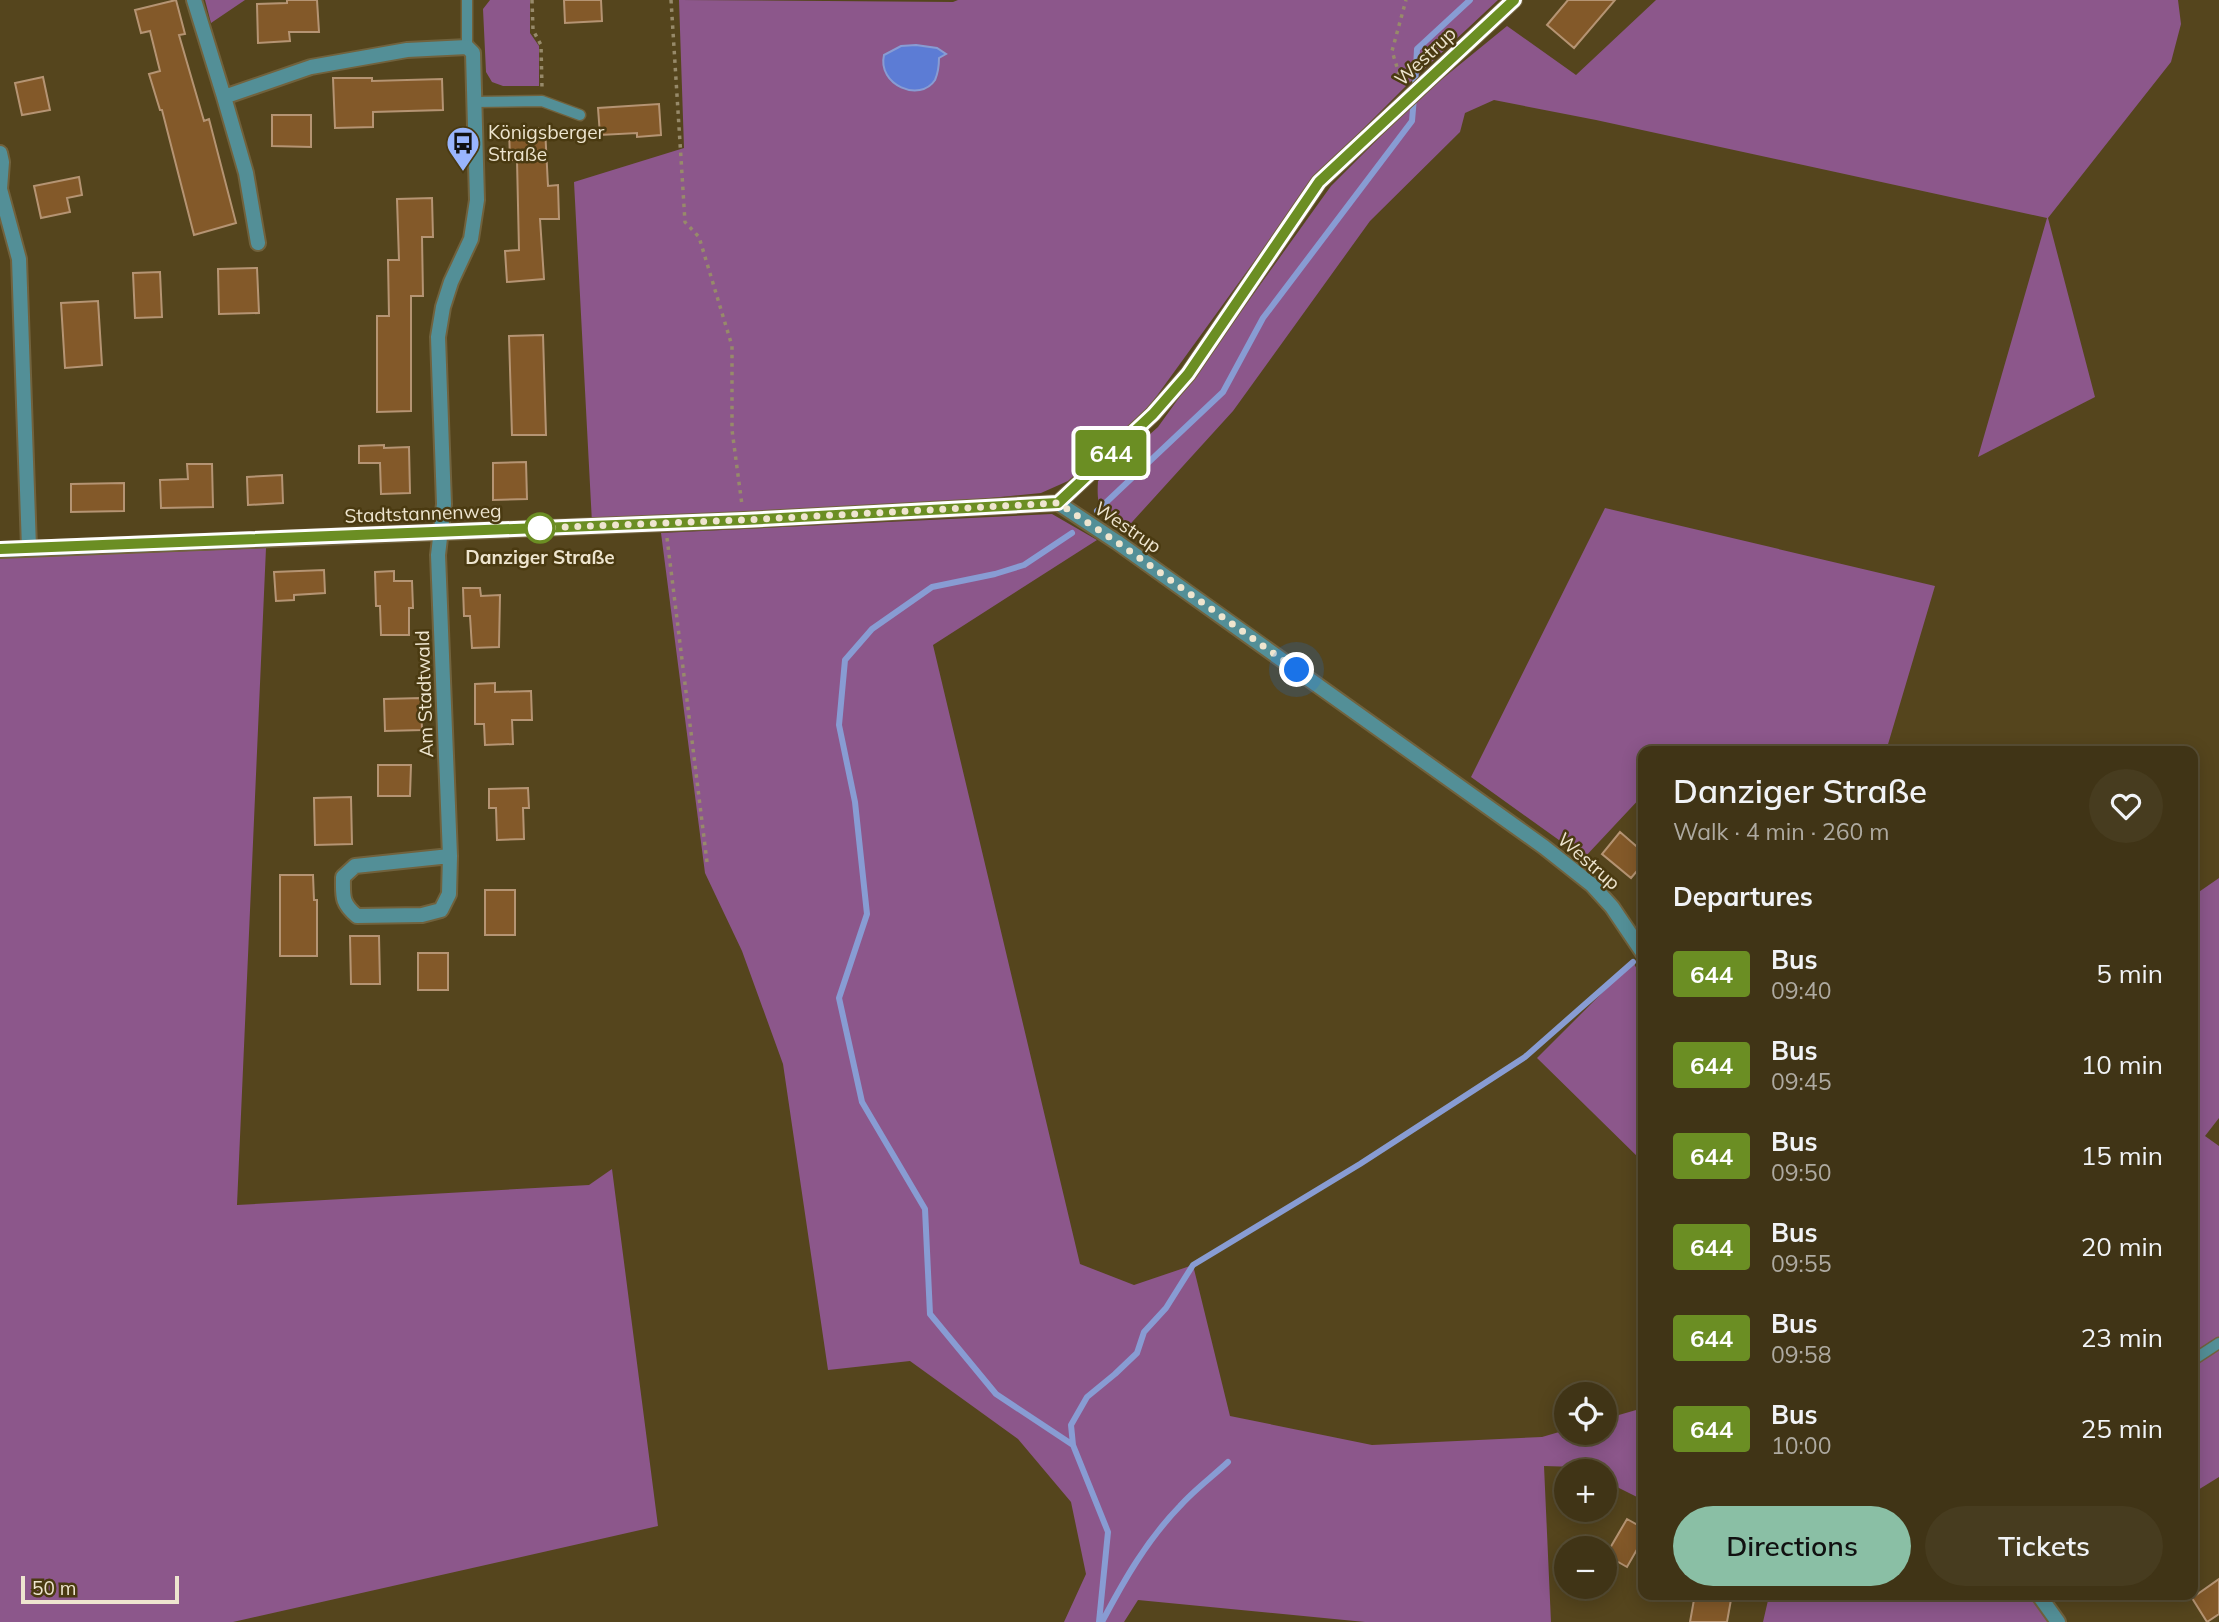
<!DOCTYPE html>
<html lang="en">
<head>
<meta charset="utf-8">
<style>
	body { margin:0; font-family:Mulish,sans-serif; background:#473c1f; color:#f1f3f6; height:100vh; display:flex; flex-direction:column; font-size:26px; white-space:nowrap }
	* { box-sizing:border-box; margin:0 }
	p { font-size:23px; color:#aeaaa1 }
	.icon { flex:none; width:38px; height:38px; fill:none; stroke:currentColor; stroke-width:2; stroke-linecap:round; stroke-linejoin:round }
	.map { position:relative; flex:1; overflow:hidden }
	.drawer { position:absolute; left:1638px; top:746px; width:560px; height:854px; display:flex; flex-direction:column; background:#403416; border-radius:14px; box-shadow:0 4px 18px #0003,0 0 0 2px #594f35 }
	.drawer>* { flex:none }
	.badge { padding:0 14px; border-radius:5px; font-size:24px; line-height:46px }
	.tools { position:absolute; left:1554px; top:1382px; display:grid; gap:14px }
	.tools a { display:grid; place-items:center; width:63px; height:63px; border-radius:50%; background:#403416; box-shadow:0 4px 18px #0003,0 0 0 2px #594f35; font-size:35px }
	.scale { position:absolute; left:21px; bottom:18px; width:158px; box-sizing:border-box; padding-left:7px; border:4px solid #eee5cf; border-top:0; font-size:19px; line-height:24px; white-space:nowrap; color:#eee5cf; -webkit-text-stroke:5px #4a3a11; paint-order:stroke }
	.you { position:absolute; width:35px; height:35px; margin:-18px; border:5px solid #fff; border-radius:50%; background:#1a73e8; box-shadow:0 0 0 10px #1a73e833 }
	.map>.badge { position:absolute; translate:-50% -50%; box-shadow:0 0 0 4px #fff }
	h2 { padding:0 35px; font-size:26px; line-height:63px }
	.round { display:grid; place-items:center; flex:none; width:74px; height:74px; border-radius:37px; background:#473c1f }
	.head { display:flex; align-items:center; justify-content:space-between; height:119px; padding:0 35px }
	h1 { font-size:33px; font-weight:600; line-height:52px }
	.action { display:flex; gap:14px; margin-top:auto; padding:14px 35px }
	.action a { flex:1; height:80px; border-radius:42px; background:#8abfa5; color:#111; font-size:28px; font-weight:600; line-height:80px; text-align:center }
	.action a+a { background:#473c1f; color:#f1f3f6 }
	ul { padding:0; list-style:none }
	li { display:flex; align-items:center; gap:21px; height:91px; padding:0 35px }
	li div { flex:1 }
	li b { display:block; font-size:26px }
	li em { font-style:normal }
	li .badge { min-width:77px; font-weight:700; text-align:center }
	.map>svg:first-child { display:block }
	.green { fill:#8c578b }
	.water { fill:#5c7cd5; stroke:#889cd3; stroke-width:2 }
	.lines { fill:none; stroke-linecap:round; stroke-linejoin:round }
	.stream { stroke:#889cd3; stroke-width:6 }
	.building { fill:#835929; stroke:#b59473; stroke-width:2 }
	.service-casing { stroke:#71623d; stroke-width:13 }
	.minor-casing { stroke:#71623d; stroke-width:18 }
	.path { stroke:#978a6a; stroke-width:3.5; stroke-dasharray:3.5 5; stroke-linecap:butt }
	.service { stroke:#538f97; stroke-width:10 }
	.minor { stroke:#538f97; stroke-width:14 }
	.line-casing { stroke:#fff; stroke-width:16 }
	.line { stroke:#6b8e23; stroke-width:10 }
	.walk { stroke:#eee5cf; stroke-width:7; stroke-dasharray:0 12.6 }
	.stop-dot { fill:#fff; stroke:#6b8e23; stroke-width:3.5 }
	.labels { text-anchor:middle; stroke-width:5; stroke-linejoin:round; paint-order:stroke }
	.street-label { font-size:19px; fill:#eee5cf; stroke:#4a3a11 }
	.poi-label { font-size:19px; fill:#eee5cf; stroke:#4a3a11; text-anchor:start }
	.stop-label { font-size:19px; font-weight:bold; fill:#eee5cf; stroke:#4a3a11 }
</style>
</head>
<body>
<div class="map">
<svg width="2219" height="1622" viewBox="0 0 2219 1622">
	<rect width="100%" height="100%" fill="#55451d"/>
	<path class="green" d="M205 0H245L211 23Z
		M490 0H530V33L539 46V86H503L492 82 486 72 483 9Z
		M679 0 953 2 958 0H1498L1406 86 1316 176 1148 408 1068 481 1041 493 907 506 592 523 574 182 684 148Z
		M1656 0H2178L2181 24 2171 62 2048 218 2095 397 1978 457 2047 218 1596 120 1494 100 1465 113 1460 132 1370 221 1233 411 1123 532C1102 514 1096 510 1098 481L1158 427 1331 186 1420 97 1507 26 1576 75Z
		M1605 508 1935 586 1886 751H1643V795L1584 858 1471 777Z
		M1052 514 1097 540 933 645 1080 1264 1134 1285 1193 1265 1230 1416 1372 1445 1542 1437 1566 1430V1433H1605V1419L1643 1408V1500L1605 1481V1472H1586L1576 1467 1544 1466 1551 1622H1365L1138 1600 1124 1622H1064L1086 1574 1071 1502 1018 1439 910 1361 828 1370 783 1064 742 951 705 873 661 533Z
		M266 548 237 1205 589 1185 612 1169 658 1526 233 1622H0V558Z
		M2219 878V1118L2205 1136 2219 1146V1477L2193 1493V896Z
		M1633 962 1643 980V1162L1537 1058Z
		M1818 1594H2048L2067 1622H1763L1769 1596 1816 1601Z"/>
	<path class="water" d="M916 45 937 48 946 54 939 58C939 65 938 73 935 80 920 103 877 85 884 55L901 46Z"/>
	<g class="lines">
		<path class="stream" d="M1415 88 1417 49 1470 0
			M1097 511 1223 392 1263 318 1412 121 1414 97
			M1072 533 1024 565 995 574 932 587 872 629 845 660 839 725 855 802 867 914 839 998 862 1102 925 1209 930 1314 996 1394 1073 1445 1108 1532 1099 1622
			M1073 1445 1071 1425 1087 1397 1115 1374 1137 1353 1144 1332 1166 1308 1193 1265 1360 1164 1525 1057 1633 962
			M1102 1622C1124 1580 1147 1540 1180 1506 1194 1490 1212 1477 1228 1462"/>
	</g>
	<path class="building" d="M176 0 185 34 179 35 204 121 209 119 236 223 194 235 162 110H160L149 74 160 71 150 31 141 33 135 10Z
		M287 0H317L319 32H289L290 41 258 43 257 4 287 3Z
		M564 0H601L602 21 565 23Z
		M1568 0H1615L1574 48 1547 25Z
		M43 77 50 110 22 115 15 83Z
		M333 78H372V81L442 79 443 110 373 112V127L335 128Z
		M659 104 661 135 637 137V133L600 135 598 108Z
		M272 115H311V147L272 146Z
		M545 128 548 186 558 185 559 219H540L544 279 507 282 505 251 519 250 517 160H510L509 129Z
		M79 177 82 195 67 198 70 212 41 218 34 186Z
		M432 198 433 237H422L423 296H411V411L377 412V316H389L388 260H399L397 199Z
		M257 268 259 313 219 314 218 269Z
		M160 272 162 317 135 318 133 273Z
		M98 301 102 365 65 368 61 303Z
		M543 335 546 435H512L509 336Z
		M384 445V448L409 447 410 493 381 494 380 463H359V446Z
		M526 462 527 499 493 500V463Z
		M187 464H212L213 507 161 508 160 480 188 479Z
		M282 475 283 503 248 505 247 477Z
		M124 483V511L71 512V484Z
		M324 570 325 593 294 595V600L276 601 274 572Z
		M394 571V581H412L413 608H409V635H381L380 606H376L375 572Z
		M463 588H480L481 596 500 595 499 647 472 648 470 616H464Z
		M495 683V692L531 691 532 720H512L513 744 485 745 484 724H475V684Z
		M421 698 422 730 385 731 384 699Z
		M378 765H411L410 796H378Z
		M528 788 529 808H523L524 839 497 840 496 808H489V789Z
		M351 797 352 844 315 845 314 798Z
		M1620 832 1643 852V864L1631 878 1602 854Z
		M280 875H313L314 900H317V956H280Z
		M485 890H515V935H485Z
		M350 936H379L380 984H351Z
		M418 953H448V990H418Z
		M1627 1519 1643 1528V1539L1627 1567 1606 1555Z
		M2219 1579V1614L2207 1622 2192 1598Z
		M1695 1594H1732L1727 1622H1690Z"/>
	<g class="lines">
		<defs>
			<path id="service" d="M467 0V47
				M476 102 542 101 580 115
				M2193 1360 2219 1343"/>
			<path id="minor" d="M194 0 224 97 311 67 407 50 467 47 473 53 477 200 471 239 451 282 443 307 438 337 444 504 438 555 450 856 449 894 441 910 422 915 357 916C341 903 343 896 343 877L355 866 450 856
				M224 97 246 173 258 243
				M0 153 2 162 0 189 19 259 29 548
				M1058 503 1117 542 1544 847 1592 885 1612 907 1643 953
				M1058 503 1153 414 1188 374 1319 182 1514 0
				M0 550 744 520 1058 503
				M2038 1594 2058 1622"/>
		</defs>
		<use href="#service" class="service-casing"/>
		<use href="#minor" class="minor-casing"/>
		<path class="path" d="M532 0 533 30 541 45 542 88
			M671 0 685 222 699 237 732 346V430L742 505
			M1402 83 1392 51 1406 0
			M667 538 707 862"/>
		<use href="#service" class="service"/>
		<use href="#minor" class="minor"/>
	</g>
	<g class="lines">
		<defs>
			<path id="line" d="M0 549 744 520 1058 503 1153 414 1188 374 1319 182 1514 0"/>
		</defs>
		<use href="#line" class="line-casing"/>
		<use href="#line" class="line"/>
		<path class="walk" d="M540 528 744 520 1058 503 1117 542 1297 670"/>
	</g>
	<defs>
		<symbol id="bus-pin" viewBox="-11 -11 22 30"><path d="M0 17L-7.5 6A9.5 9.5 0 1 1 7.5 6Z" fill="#99b5fd" stroke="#4a3a11"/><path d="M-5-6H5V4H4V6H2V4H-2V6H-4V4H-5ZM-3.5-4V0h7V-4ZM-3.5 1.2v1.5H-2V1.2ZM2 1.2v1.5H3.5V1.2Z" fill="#111"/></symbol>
	</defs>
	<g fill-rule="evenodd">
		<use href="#bus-pin" x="444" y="124" width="38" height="52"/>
	</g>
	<circle class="stop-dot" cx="540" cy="528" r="14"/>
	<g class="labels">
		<g class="street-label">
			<text transform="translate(1425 56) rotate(-43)" y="7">Westrup</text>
			<text transform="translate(423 513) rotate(-2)" y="7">Stadtstannenweg</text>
			<text transform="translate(1128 527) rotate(34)" y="7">Westrup</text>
			<text transform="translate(424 694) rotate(-92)" y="7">Am Stadtwald</text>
			<text transform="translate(1589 861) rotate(41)" y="7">Westrup</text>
		</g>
		<g class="poi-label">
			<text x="488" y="139">Königsberger<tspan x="488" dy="22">Straße</tspan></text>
		</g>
		<g class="stop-label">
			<text x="540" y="564">Danziger Straße</text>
		</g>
	</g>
</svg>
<div class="tools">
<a><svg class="icon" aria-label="locate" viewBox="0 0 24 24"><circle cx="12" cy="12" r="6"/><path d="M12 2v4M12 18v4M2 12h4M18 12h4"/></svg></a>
<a>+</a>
<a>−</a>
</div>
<div class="scale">50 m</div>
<div class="you" style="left:1297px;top:670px"></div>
<b class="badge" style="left:1111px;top:453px;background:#6b8e23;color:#fff">644</b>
<section class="drawer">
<div class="head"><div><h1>Danziger Straße</h1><p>Walk · 4 min · 260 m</p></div><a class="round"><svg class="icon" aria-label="heart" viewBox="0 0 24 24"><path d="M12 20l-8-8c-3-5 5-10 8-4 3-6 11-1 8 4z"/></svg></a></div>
<h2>Departures</h2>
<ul>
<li><span class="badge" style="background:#6b8e23;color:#fff">644</span><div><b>Bus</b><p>09:40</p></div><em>5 min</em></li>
<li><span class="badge" style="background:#6b8e23;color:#fff">644</span><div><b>Bus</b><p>09:45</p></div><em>10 min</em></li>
<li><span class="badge" style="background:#6b8e23;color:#fff">644</span><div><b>Bus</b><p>09:50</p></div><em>15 min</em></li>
<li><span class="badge" style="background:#6b8e23;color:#fff">644</span><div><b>Bus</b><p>09:55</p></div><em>20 min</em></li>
<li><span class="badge" style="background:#6b8e23;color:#fff">644</span><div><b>Bus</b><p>09:58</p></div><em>23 min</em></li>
<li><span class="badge" style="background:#6b8e23;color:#fff">644</span><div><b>Bus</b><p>10:00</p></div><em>25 min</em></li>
</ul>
<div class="action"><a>Directions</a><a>Tickets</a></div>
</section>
</div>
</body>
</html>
